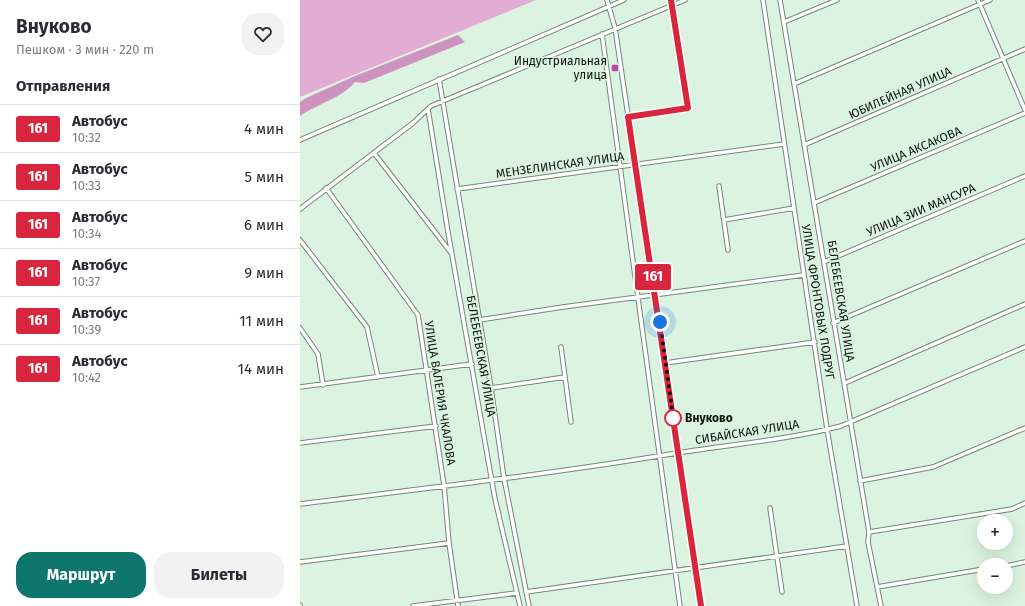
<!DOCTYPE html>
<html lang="ru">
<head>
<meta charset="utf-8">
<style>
	body { margin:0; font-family:"Fira Sans",sans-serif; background:#f2f2f3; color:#2b2b33; height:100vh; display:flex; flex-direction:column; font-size:15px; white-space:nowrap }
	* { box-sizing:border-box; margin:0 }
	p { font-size:13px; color:#7c7c81 }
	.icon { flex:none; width:22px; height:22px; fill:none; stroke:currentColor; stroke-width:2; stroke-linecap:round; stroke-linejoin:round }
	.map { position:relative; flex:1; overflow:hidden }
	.details { display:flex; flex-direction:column; background:#fff; width:300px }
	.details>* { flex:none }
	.badge { padding:0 8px; border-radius:3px; font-size:14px; line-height:26px }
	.tools { position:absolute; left:677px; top:514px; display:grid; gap:8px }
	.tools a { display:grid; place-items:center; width:36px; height:36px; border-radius:50%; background:#fff; box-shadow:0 4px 16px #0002; font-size:20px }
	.you { position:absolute; width:20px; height:20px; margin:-10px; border:3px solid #fff; border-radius:50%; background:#1a73e8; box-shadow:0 0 0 6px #1a73e833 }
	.map>.badge { position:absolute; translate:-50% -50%; box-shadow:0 0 0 2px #fff }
	h2 { padding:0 16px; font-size:15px; line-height:36px }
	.round { display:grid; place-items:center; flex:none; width:42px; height:42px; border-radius:16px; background:#f2f2f3 }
	.overview { display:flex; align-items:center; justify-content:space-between; height:68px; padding:0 16px }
	h1 { font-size:19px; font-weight:700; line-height:30px }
	.action { display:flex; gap:8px; margin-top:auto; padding:8px 16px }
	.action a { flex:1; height:46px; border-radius:16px; background:#0f766e; color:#fff; font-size:16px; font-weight:700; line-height:46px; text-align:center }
	.action a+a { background:#f2f2f3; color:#2b2b33 }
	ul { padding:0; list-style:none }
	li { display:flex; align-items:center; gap:12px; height:48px; padding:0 16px; border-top:1px solid #e1e1e2 }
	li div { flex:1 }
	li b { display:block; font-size:15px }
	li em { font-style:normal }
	li .badge { min-width:44px; font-weight:700; text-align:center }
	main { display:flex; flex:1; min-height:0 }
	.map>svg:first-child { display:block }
	.green { fill:#e2acd4 }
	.forest { fill:#cd92be }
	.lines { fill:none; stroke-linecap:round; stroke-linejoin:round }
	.minor-casing { stroke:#738878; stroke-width:5.5 }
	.minor { stroke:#fff; stroke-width:3.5 }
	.line-casing { stroke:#fff; stroke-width:9 }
	.line { stroke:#d7263d; stroke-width:6 }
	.walk { stroke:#0c140e; stroke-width:4; stroke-dasharray:0 7.2 }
	.poi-dot { fill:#ba48a4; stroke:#dbf3e0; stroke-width:1.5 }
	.stop-dot { fill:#fff; stroke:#d7263d; stroke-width:2 }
	.labels { text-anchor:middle; stroke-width:3; stroke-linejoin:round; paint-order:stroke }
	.poi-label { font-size:12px; fill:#0c140e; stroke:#dbf3e0; text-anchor:end }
	.street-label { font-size:12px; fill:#0c140e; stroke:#dbf3e0 }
	.stop-label { font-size:12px; font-weight:bold; fill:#0c140e; stroke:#dbf3e0; text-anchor:start }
</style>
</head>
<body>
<main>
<section class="details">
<div class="overview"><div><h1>Внуково</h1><p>Пешком · 3 мин · 220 m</p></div><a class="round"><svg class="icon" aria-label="heart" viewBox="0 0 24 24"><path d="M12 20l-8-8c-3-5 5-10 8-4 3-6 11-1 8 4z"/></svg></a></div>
<h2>Отправления</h2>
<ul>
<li><span class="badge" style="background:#d7263d;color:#fff">161</span><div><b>Автобус</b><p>10:32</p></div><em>4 мин</em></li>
<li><span class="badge" style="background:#d7263d;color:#fff">161</span><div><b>Автобус</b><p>10:33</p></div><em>5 мин</em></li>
<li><span class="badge" style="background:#d7263d;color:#fff">161</span><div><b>Автобус</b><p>10:34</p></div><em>6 мин</em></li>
<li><span class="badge" style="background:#d7263d;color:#fff">161</span><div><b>Автобус</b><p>10:37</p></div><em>9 мин</em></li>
<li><span class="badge" style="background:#d7263d;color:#fff">161</span><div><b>Автобус</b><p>10:39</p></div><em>11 мин</em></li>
<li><span class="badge" style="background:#d7263d;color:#fff">161</span><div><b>Автобус</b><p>10:42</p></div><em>14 мин</em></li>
</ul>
<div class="action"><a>Маршрут</a><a>Билеты</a></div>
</section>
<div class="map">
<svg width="725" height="606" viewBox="0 0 725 606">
	<rect width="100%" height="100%" fill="#dbf3e0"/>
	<path class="green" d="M0 0H236L0 97Z"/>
	<path class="forest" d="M158 35 165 42 64 83 55 82C42 98 17 104 0 116V102L6 98 55 76Z"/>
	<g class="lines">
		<defs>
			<path id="minor" d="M307 0 315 28 330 129 401 606
				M463 0 527 429 557 606
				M480 0 569 532 568 542 581 606
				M678 0 725 110
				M484 22 537 0
				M302 34 380 606
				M139 79 191 388 204 478 229 606
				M494 84 690 0
				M128 109 148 232 195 499 220 606
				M328 117 388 108 371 0
				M0 140 324 0
				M504 145 725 49
				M74 153 152 254
				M419 186 428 250
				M26 188 118 315 144 485 149 543 158 606
				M157 189 484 144
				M514 203 725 113
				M0 209 113 123 131 106 385 0
				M424 220 494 208
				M0 240 67 327 78 377
				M524 262 725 176
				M179 320 263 307 504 275
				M533 323 725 241
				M0 328 18 354 23 385
				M261 347 271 422
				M365 363 515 342
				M545 383 725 304
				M0 387 172 364
				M191 388 265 377
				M0 443 136 426
				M560 481 633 467 725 428
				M0 504C126 488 252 474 377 453 432 444 487 440 541 426L725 347
				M470 508 482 592
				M569 532 712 509 725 503
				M0 562 149 543
				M706 566 725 562
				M577 587 684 569
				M226 592 547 546
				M0 605V606
				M113 606 217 593"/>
		</defs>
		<use href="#minor" class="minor-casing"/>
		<use href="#minor" class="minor"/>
	</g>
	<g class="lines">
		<defs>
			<path id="line" d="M371 0 388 108 328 117 401 606"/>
		</defs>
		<use href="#line" class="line-casing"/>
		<use href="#line" class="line"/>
		<path class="walk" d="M360 322 374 423 373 418"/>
	</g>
	<rect class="poi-dot" x="311" y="64" width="8" height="8" rx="2"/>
	<circle class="stop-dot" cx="373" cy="418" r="8"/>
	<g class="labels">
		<g class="poi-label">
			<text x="307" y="65">Индустриальная<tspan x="307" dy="14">улица</tspan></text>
		</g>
		<g class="street-label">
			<text transform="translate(600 93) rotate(-24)" y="4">ЮБИЛЕЙНАЯ УЛИЦА</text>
			<text transform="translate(616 149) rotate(-23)" y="4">УЛИЦА АКСАКОВА</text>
			<text transform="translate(260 165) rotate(-8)" y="4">МЕНЗЕЛИНСКАЯ УЛИЦА</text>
			<text transform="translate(621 210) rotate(-23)" y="4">УЛИЦА ЗИИ МАНСУРА</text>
			<text transform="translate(541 301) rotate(81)" y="4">БЕЛЕБЕЕВСКАЯ УЛИЦА</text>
			<text transform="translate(518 302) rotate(81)" y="4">УЛИЦА ФРОНТОВЫХ ПОДРУГ</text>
			<text transform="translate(181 356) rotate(80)" y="4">БЕЛЕБЕЕВСКАЯ УЛИЦА</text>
			<text transform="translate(140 393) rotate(81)" y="4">УЛИЦА ВАЛЕРИЯ ЧКАЛОВА</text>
			<text transform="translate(447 432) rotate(-9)" y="4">СИБАЙСКАЯ УЛИЦА</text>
		</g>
		<g class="stop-label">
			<text x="385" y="422">Внуково</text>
		</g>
	</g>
</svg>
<div class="tools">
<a>+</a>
<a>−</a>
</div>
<div class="you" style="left:360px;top:322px"></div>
<b class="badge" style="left:353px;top:277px;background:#d7263d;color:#fff">161</b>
</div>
</main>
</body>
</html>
